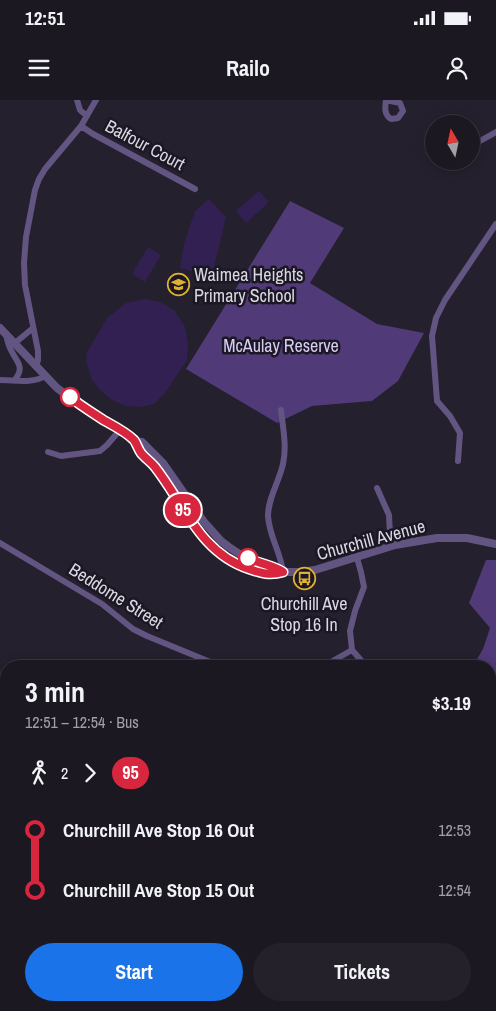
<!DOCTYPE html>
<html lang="en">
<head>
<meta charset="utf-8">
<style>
	body { margin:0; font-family:"Archivo Narrow",sans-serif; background:#24212a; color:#f1f3f6; height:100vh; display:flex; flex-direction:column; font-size:19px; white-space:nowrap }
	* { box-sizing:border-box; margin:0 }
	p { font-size:16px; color:#a0a0a5 }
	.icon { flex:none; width:28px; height:28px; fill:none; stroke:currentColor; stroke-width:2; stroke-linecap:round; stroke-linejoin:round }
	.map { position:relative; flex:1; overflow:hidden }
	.panel { position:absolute; left:0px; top:560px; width:496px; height:351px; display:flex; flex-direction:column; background:#1b1822; border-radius:20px 20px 0 0; box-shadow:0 2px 12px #0003,0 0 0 1px #393740 }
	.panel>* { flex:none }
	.badge { padding:0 10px; border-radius:16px; font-size:18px; line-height:32px }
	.needle { width:32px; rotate:351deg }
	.tools { position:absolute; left:425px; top:15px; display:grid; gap:10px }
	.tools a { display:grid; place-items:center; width:55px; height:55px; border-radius:50%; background:#1b1822; box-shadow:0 2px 12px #0003,0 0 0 1px #393740; font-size:25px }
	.map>.badge { position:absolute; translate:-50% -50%; box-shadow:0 0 0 2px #fff }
	.legs { display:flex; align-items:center; gap:8px; height:55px; padding:0 25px; font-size:16px }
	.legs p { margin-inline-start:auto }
	.head { display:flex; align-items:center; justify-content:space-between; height:85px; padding:0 25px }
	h1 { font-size:28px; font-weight:800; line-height:38px }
	.cta { display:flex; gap:10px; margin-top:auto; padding:10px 25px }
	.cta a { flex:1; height:58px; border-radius:30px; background:#1a73e8; color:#fff; font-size:20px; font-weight:800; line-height:58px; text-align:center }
	.cta a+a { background:#24212a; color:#f1f3f6 }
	ul { padding:0 25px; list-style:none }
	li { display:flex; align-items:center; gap:18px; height:60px; font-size:19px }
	li i { display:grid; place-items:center; width:8px; height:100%; margin:0 6px; background:currentColor }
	li i::after { content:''; width:12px; height:12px; margin:-6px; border:4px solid; border-radius:50%; background:#1b1822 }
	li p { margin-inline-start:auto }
	li:first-child i { background:linear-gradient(#0000 50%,currentColor 0) }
	li:last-child i { background:linear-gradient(currentColor 50%,#0000 0) }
	.status { display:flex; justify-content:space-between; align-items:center; height:35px; padding:0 25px; background:#1b1822; direction:ltr }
	.status svg { height:14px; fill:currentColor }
	header { display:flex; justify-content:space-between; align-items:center; height:65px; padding:0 25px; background:#1b1822; font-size:22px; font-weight:800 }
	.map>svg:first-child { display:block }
	.green { fill:#332053 }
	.forest { fill:#503a77 }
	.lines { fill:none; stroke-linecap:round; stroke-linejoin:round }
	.minor { stroke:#635582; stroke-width:6 }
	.tertiary { stroke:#635582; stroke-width:8 }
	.line-1-casing { stroke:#fff; stroke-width:11 }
	.line-1 { stroke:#d7263d; stroke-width:8 }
	.stop-1-dot { fill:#fff; stroke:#d7263d; stroke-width:2.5 }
	.labels { text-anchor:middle; stroke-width:5; stroke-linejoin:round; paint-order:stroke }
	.street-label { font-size:18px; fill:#dad8e1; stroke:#1b1724 }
	.poi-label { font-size:18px; fill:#dad8e1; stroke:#1b1724; text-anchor:start }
	.park-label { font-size:18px; fill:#d6ccf1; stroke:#1b1724 }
</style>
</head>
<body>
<div class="status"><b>12:51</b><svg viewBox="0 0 49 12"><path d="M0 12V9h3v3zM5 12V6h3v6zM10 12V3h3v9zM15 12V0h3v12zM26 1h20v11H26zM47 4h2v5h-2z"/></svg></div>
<header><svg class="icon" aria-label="menu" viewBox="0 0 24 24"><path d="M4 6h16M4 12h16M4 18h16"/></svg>Railo<svg class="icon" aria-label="person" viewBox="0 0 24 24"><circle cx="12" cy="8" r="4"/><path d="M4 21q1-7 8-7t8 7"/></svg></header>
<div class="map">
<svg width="496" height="911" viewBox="0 0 496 911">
	<rect width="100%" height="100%" fill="#24202d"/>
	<path class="green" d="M259 91 269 102 246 123 236 111Z
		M209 99 226 117 212 176 180 168 184 144 195 111Z
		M148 147 161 155 145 182 132 174Z
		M145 199 160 202 175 211 185 227 188 244 187 260 165 293 154 304 140 307 126 306 112 300 100 290 92 280 87 264 86 254 107 218 126 203Z"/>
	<path class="forest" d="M290 101 344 128 310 183 377 224 424 233 398 281 372 301 312 306 277 323 186 269Z
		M486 460H496V672L490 675V566H473L483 549 490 528 469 503Z
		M0 895 6 897V905H26L40 911H0Z"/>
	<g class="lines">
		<path class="minor" d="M77 0 80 10 87 16
			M386 0C385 7 384 15 391 19L398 18 403 11 400 3 386 0
			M81 26 93 34 195 89
			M471 46 496 32
			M442 62V61
			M6 234C7 239 8 245 11 250 17 263 25 266 15 280
			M15 243 33 228
			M36 267 38 260V251L25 185 24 163 26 137 35 90 39 79 45 69 81 26 96 0
			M0 280C15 280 32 284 45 276
			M281 310C283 329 287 346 283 364 279 382 268 398 268 416 269 436 281 453 283 472
			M48 352 61 356 100 351 107 345 120 330
			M458 361 460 333 450 316 437 301 432 236 436 218 445 200 496 124
			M377 388 389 415 390 435 395 445
			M0 443 102 504 133 529 147 536 220 566
			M357 458 361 472 364 487 355 511 350 531 352 550 366 566
			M305 566 331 562 352 550
			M0 585 6 588
			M0 710H6
			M490 722 496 719
			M490 737 496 739
			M0 787H6
			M490 818 496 820
			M2 900 6 896
			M450 905 461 911"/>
		<path class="tertiary" d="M0 228 57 288 87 310 120 330 134 341 142 342 163 363 204 422 221 441 229 447 241 455 254 461 277 468 283 472
			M134 341 140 352 155 368 197 430 205 440 216 450 232 462 245 468 261 474 275 475 283 472H301L315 470 395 445 437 438H467L496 444"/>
	</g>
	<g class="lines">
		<defs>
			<path id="line-1" d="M70 297C81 306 93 313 105 321 114 326 126 332 134 340 137 344 138 349 141 353 145 358 151 362 155 367 184 404 200 453 249 469 261 473 270 476 283 472 273 465 260 464 248 458"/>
		</defs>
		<use href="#line-1" class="line-1-casing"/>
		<use href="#line-1" class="line-1"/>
	</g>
	<defs>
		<symbol id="school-ring" viewBox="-11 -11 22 22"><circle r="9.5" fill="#1b1724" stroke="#deb133" stroke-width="1.5"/><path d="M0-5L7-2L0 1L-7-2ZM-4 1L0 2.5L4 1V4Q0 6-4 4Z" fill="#deb133"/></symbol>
		<symbol id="bus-ring" viewBox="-11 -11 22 22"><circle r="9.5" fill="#1b1724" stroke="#deb133" stroke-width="1.5"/><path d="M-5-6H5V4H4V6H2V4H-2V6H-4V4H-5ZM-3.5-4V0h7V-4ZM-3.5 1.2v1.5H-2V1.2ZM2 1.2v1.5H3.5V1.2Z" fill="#deb133"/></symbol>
	</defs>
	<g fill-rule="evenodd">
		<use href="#school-ring" x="166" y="172" width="25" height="25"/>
		<use href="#bus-ring" x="292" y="466" width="25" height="25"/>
	</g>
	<g class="stop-1-dot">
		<circle cx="70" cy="297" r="9"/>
		<circle cx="248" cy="458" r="9"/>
	</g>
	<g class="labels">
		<g class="street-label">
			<text transform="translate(145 45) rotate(28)" y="6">Balfour Court</text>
			<text transform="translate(371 440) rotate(-15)" y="6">Churchill Avenue</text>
			<text transform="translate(116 496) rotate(32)" y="6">Beddome Street</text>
		</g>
		<g class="poi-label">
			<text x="194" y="181">Waimea Heights<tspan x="194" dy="21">Primary School</tspan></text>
			<text x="304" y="510" text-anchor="middle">Churchill Ave<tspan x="304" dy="21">Stop 16 In</tspan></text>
		</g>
		<g class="park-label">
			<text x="281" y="252">McAulay Reserve</text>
		</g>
	</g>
</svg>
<div class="tools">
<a><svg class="needle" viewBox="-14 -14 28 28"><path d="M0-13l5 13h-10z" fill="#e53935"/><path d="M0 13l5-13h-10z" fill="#a0a0a5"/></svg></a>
</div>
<b class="badge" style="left:183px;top:410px;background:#d7263d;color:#fff">95</b>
<section class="panel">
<div class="head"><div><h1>3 min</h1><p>12:51 – 12:54 · Bus</p></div><b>$3.19</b></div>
<div class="legs"><svg class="icon" aria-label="walk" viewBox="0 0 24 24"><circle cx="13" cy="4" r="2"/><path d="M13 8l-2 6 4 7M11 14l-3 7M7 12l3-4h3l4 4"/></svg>2<svg class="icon" aria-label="forward" viewBox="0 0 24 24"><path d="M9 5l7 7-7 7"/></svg><b class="badge" style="background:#d7263d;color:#fff">95</b></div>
<ul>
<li><i style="color:#d7263d"></i><b>Churchill Ave Stop 16 Out</b><p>12:53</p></li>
<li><i style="color:#d7263d"></i><b>Churchill Ave Stop 15 Out</b><p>12:54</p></li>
</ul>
<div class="cta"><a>Start</a><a>Tickets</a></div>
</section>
</div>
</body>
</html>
